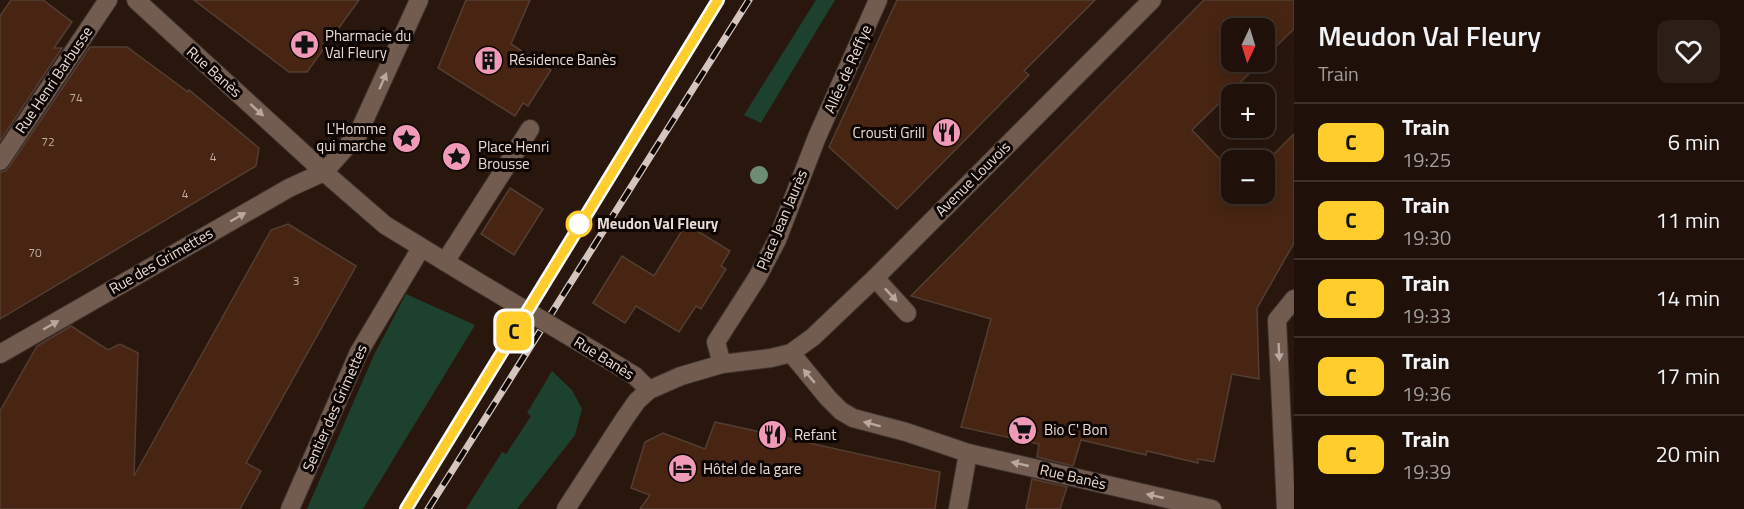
<!DOCTYPE html>
<html lang="en">
<head>
<meta charset="utf-8">
<style>
	body { margin:0; font-family:"Titillium Web",sans-serif; background:#2c1f18; color:#f1f3f6; height:100vh; display:flex; flex-direction:column; font-size:22px; white-space:nowrap }
	* { box-sizing:border-box; margin:0 }
	p { font-size:20px; color:#a19d9c }
	.icon { flex:none; width:33px; height:33px; fill:none; stroke:currentColor; stroke-width:2; stroke-linecap:round; stroke-linejoin:round }
	.map { position:relative; flex:1; overflow:hidden }
	.details { display:flex; flex-direction:column; background:#1f110a; width:450px }
	.details>* { flex:none }
	.badge { padding:0 12px; border-radius:9px; font-size:21px; line-height:39px }
	.needle { width:39px; rotate:184deg }
	.tools { position:absolute; left:1221px; top:18px; display:grid; gap:12px }
	.tools a { display:grid; place-items:center; width:54px; height:54px; border-radius:12px; background:#1f110a; box-shadow:0 3px 15px #0003,0 0 0 2px #3c312b; font-size:30px }
	.map>.badge { position:absolute; translate:-50% -50%; box-shadow:0 0 0 3px #fff }
	.round { display:grid; place-items:center; flex:none; width:63px; height:63px; border-radius:12px; background:#2c1f18 }
	.head { display:flex; align-items:center; justify-content:space-between; height:102px; padding:0 24px }
	h1 { font-size:28px; font-weight:600; line-height:45px }
	ul { padding:0; list-style:none }
	li { display:flex; align-items:center; gap:18px; height:78px; padding:0 24px; border-top:2px solid #3c312b }
	li div { flex:1 }
	li b { display:block; font-size:22px }
	li em { font-style:normal }
	li .badge { min-width:66px; font-weight:700; text-align:center }
	main { display:flex; flex:1; min-height:0 }
	.map>svg:first-child { display:block }
	.green { fill:#1c422f }
	.building { fill:#472512; stroke:#533e33; stroke-width:1.5 }
	.lines { fill:none; stroke-linecap:round; stroke-linejoin:round }
	.lane-casing { stroke:#40332f; stroke-width:20 }
	.street-casing { stroke:#40332f; stroke-width:20 }
	.lane { stroke:#725c50; stroke-width:18 }
	.street { stroke:#725c50; stroke-width:18 }
	.rail-casing { stroke:#d4c6bf; stroke-width:7 }
	.rail { stroke:#0c0503; stroke-width:4.5; stroke-dasharray:14; stroke-linecap:butt }
	.street-bridge-casing { stroke:#40332f; stroke-width:20; stroke-linecap:butt }
	.street-bridge { stroke:#725c50; stroke-width:18 }
	.tree { fill:#6e8d73 }
	.oneway { fill:#b9a89f }
	.line-casing { stroke:#fff; stroke-width:14 }
	.line { stroke:#ffcd2c; stroke-width:9 }
	.stop-dot { fill:#fff; stroke:#ffcd2c; stroke-width:3 }
	.labels { text-anchor:middle; stroke-width:6; stroke-linejoin:round; paint-order:stroke }
	.number-label { font-size:12px; fill:#c0aea4 }
	.poi-label { font-size:15px; fill:#e8dbd4; stroke:#0c0503; text-anchor:start }
	.street-label { font-size:15px; fill:#e8dbd4; stroke:#0c0503 }
	.stop-label { font-size:15px; font-weight:bold; fill:#e8dbd4; stroke:#0c0503; text-anchor:start }
</style>
</head>
<body>
<main>
<div class="map">
<svg width="1294" height="509" viewBox="0 0 1294 509">
	<rect width="100%" height="100%" fill="#29170d"/>
	<path class="green" d="M816 0H835L761 123 744 115Z
		M406 294 475 325 363 509H307L374 355Z
		M552 371 572 390 582 409 575 435 517 509H466L502 452 506 454 531 416 527 413Z"/>
	<path class="building" d="M11 0H43L72 22 54 48H62L0 141V16Z
		M194 0H359L307 72H289Z
		M466 0H530L511 44 551 70 528 106 523 103 515 116 438 68Z
		M897 0H1095L1024 71 1029 75 897 209 829 147Z
		M1204 0H1294V29L1264 58V28H1232V62H1261L1192 130 1232 172V194H1264V164L1294 134V243L1257 308 1259 379 1232 374 1214 462 1198 459V463L1147 451 1146 455 1081 440 1073 466 1037 457 1039 444 961 427 991 319 911 296Z
		M90 47H127L188 92 189 90 259 148 256 166 0 319V172L5 171 9 167Z
		M510 188 543 209 514 255 481 234Z
		M288 224 356 266 246 463 261 471 240 509H0V411L37 346 71 326 108 350 120 344 138 353 134 476 271 230Z
		M686 224 730 251 721 266 726 269 701 309 696 306 679 332 636 306 625 323 593 303 622 256 654 276Z
		M715 422 940 472 935 509H640L650 495 631 488 645 442 663 433 705 449Z
		M1032 479 1067 487 1060 509H1026Z"/>
	<g class="lines">
		<defs>
			<path id="lane" d="M875 278 907 313
				M958 509 968 453"/>
			<path id="street" d="M136 0 324 172 385 225 470 277
				M0 161 108 0
				M445 262 530 129
				M594 351 635 376 649 390
				M791 353 828 398 841 411 853 418 906 432 968 453 1212 509
				M0 354 289 188 324 172 358 134 419 0
				M722 364 716 342 757 278 777 240 817 137 878 0
				M290 509 359 352 421 248
				M566 509 625 418 637 401 649 390 681 376 722 364 771 358 791 353 813 337 875 278 1152 0
				M1286 509 1277 320 1294 299"/>
		</defs>
		<use href="#lane" class="lane-casing"/>
		<use href="#street" class="street-casing"/>
		<use href="#lane" class="lane"/>
		<use href="#street" class="street"/>
		<defs>
			<path id="rail" d="M406 509 718 0
				M428 509 749 0"/>
		</defs>
		<use href="#rail" class="rail-casing"/>
		<use href="#rail" class="rail"/>
		<defs>
			<path id="street-bridge" d="M470 277 594 351"/>
		</defs>
		<use href="#street-bridge" class="street-bridge-casing"/>
		<use href="#street-bridge" class="street-bridge"/>
	</g>
	<circle class="tree" cx="759" cy="175" r="9"/>
	<defs><path id="oneway-solid" d="M-6-.8H1V-3.2L6.5 0L1 3.2V.8H-6Z" transform="scale(1.5)"/></defs>
	<g class="oneway">
		<use href="#oneway-solid" transform="translate(383 81) rotate(-66)"/>
		<use href="#oneway-solid" transform="translate(257 110) rotate(42)"/>
		<use href="#oneway-solid" transform="translate(238 217) rotate(-30)"/>
		<use href="#oneway-solid" transform="translate(891 295) rotate(47)"/>
		<use href="#oneway-solid" transform="translate(51 325) rotate(-30)"/>
		<use href="#oneway-solid" transform="translate(1279 352) rotate(87)"/>
		<use href="#oneway-solid" transform="translate(809 376) rotate(-130)"/>
		<use href="#oneway-solid" transform="translate(872 424) rotate(-165)"/>
		<use href="#oneway-solid" transform="translate(1020 464) rotate(-167)"/>
		<use href="#oneway-solid" transform="translate(1155 496) rotate(-167)"/>
	</g>
	<g class="lines">
		<defs>
			<path id="line" d="M406 509 718 0"/>
		</defs>
		<use href="#line" class="line-casing"/>
		<use href="#line" class="line"/>
	</g>
	<defs>
		<symbol id="pharmacy-disc" viewBox="-11 -11 22 22"><circle r="9.5" fill="#f09ab7" stroke="#0c0503"/><path d="M-2-6h4v4h4v4h-4v4h-4v-4h-4v-4h4Z" fill="#111"/></symbol>
		<symbol id="building-disc" viewBox="-11 -11 22 22"><circle r="9.5" fill="#f09ab7" stroke="#0c0503"/><path d="M-4-6H4V6H1V3H-1V6H-4ZM-2.5-4.3h1.7v1.8h-1.7ZM.8-4.3h1.7v1.8H.8ZM-2.5-1h1.7V.8h-1.7ZM.8-1h1.7V.8H.8Z" fill="#111"/></symbol>
		<symbol id="restaurant-disc" viewBox="-11 -11 22 22"><circle r="9.5" fill="#f09ab7" stroke="#0c0503"/><path d="M-5-6h1v4h1v-4h1v4h1v-4h1v5L-1.5 .5V6h-2V.5L-5-1ZM5-6V6H3V1.5H1.5Q1.5-4 5-6Z" fill="#111"/></symbol>
		<symbol id="sight-disc" viewBox="-11 -11 22 22"><circle r="9.5" fill="#f09ab7" stroke="#0c0503"/><path d="M0-6L1.8-2.2L6-1.7L2.9 1.2L3.7 5.4L0 3.3L-3.7 5.4L-2.9 1.2L-6-1.7L-1.8-2.2Z" fill="#111"/></symbol>
		<symbol id="supermarket-disc" viewBox="-11 -11 22 22"><circle r="9.5" fill="#f09ab7" stroke="#0c0503"/><path d="M-6-5.5h2.5l.6 2H6L4.5 2H-2.5L-4.4-4H-6ZM-1.5 3.2a1.3 1.3 0 1 0 .1 0ZM3 3.2a1.3 1.3 0 1 0 .1 0Z" fill="#111"/></symbol>
		<symbol id="hotel-disc" viewBox="-11 -11 22 22"><circle r="9.5" fill="#f09ab7" stroke="#0c0503"/><path d="M-6-4.5h1.5V1H6V5H4.5V3h-9V5H-6ZM-4 0a1.8 1.8 0 1 1 3.6 0ZM.5 0V-2.5h3Q6-2.5 6 0Z" fill="#111"/></symbol>
	</defs>
	<g fill-rule="evenodd">
		<use href="#pharmacy-disc" x="288" y="28" width="33" height="33"/>
		<use href="#building-disc" x="472" y="44" width="33" height="33"/>
		<use href="#restaurant-disc" x="930" y="116" width="33" height="33"/>
		<use href="#sight-disc" x="390" y="122" width="33" height="33"/>
		<use href="#sight-disc" x="440" y="140" width="33" height="33"/>
		<use href="#supermarket-disc" x="1006" y="414" width="33" height="33"/>
		<use href="#restaurant-disc" x="756" y="418" width="33" height="33"/>
		<use href="#hotel-disc" x="666" y="452" width="33" height="33"/>
	</g>
	<circle class="stop-dot" cx="579" cy="224" r="12"/>
	<g class="labels">
		<g class="number-label">
			<text x="76" y="102">74</text>
			<text x="48" y="146">72</text>
			<text x="213" y="161">4</text>
			<text x="185" y="198">4</text>
			<text x="35" y="257">70</text>
			<text x="296" y="285">3</text>
		</g>
		<g class="poi-label">
			<text x="325" y="41">Pharmacie du<tspan x="325" dy="17">Val Fleury</tspan></text>
			<text x="509" y="65">Résidence Banès</text>
			<text x="386" y="134" text-anchor="end">L'Homme<tspan x="386" dy="17">qui marche</tspan></text>
			<text x="925" y="138" text-anchor="end">Crousti Grill</text>
			<text x="478" y="152">Place Henri<tspan x="478" dy="17">Brousse</tspan></text>
			<text x="1044" y="435">Bio C' Bon</text>
			<text x="794" y="440">Refant</text>
			<text x="703" y="474">Hôtel de la gare</text>
		</g>
		<g class="street-label">
			<text transform="translate(848 69) rotate(-66)" y="5">Allée de Reffye</text>
			<text transform="translate(214 72) rotate(42)" y="5">Rue Banès</text>
			<text transform="translate(54 80) rotate(-56)" y="5">Rue Henri Barbusse</text>
			<text transform="translate(973 179) rotate(-45)" y="5">Avenue Louvois</text>
			<text transform="translate(782 220) rotate(-67)" y="5">Place Jean Jaurès</text>
			<text transform="translate(161 261) rotate(-30)" y="5">Rue des Grimettes</text>
			<text transform="translate(604 358) rotate(32)" y="5">Rue Banès</text>
			<text transform="translate(335 408) rotate(-66)" y="5">Sentier des Grimettes</text>
			<text transform="translate(1073 477) rotate(13)" y="5">Rue Banès</text>
		</g>
		<g class="stop-label">
			<text x="597" y="229">Meudon Val Fleury</text>
		</g>
	</g>
</svg>
<div class="tools">
<a><svg class="needle" viewBox="-14 -14 28 28"><path d="M0-13l5 13h-10z" fill="#e53935"/><path d="M0 13l5-13h-10z" fill="#a19d9c"/></svg></a>
<a>+</a>
<a>−</a>
</div>
<b class="badge" style="left:514px;top:331px;background:#ffcd2c;color:#111">C</b>
</div>
<section class="details">
<div class="head"><div><h1>Meudon Val Fleury</h1><p>Train</p></div><a class="round"><svg class="icon" aria-label="heart" viewBox="0 0 24 24"><path d="M12 20l-8-8c-3-5 5-10 8-4 3-6 11-1 8 4z"/></svg></a></div>
<ul>
<li><span class="badge" style="background:#ffcd2c;color:#111">C</span><div><b>Train</b><p>19:25</p></div><em>6 min</em></li>
<li><span class="badge" style="background:#ffcd2c;color:#111">C</span><div><b>Train</b><p>19:30</p></div><em>11 min</em></li>
<li><span class="badge" style="background:#ffcd2c;color:#111">C</span><div><b>Train</b><p>19:33</p></div><em>14 min</em></li>
<li><span class="badge" style="background:#ffcd2c;color:#111">C</span><div><b>Train</b><p>19:36</p></div><em>17 min</em></li>
<li><span class="badge" style="background:#ffcd2c;color:#111">C</span><div><b>Train</b><p>19:39</p></div><em>20 min</em></li>
</ul>
</section>
</main>
</body>
</html>
